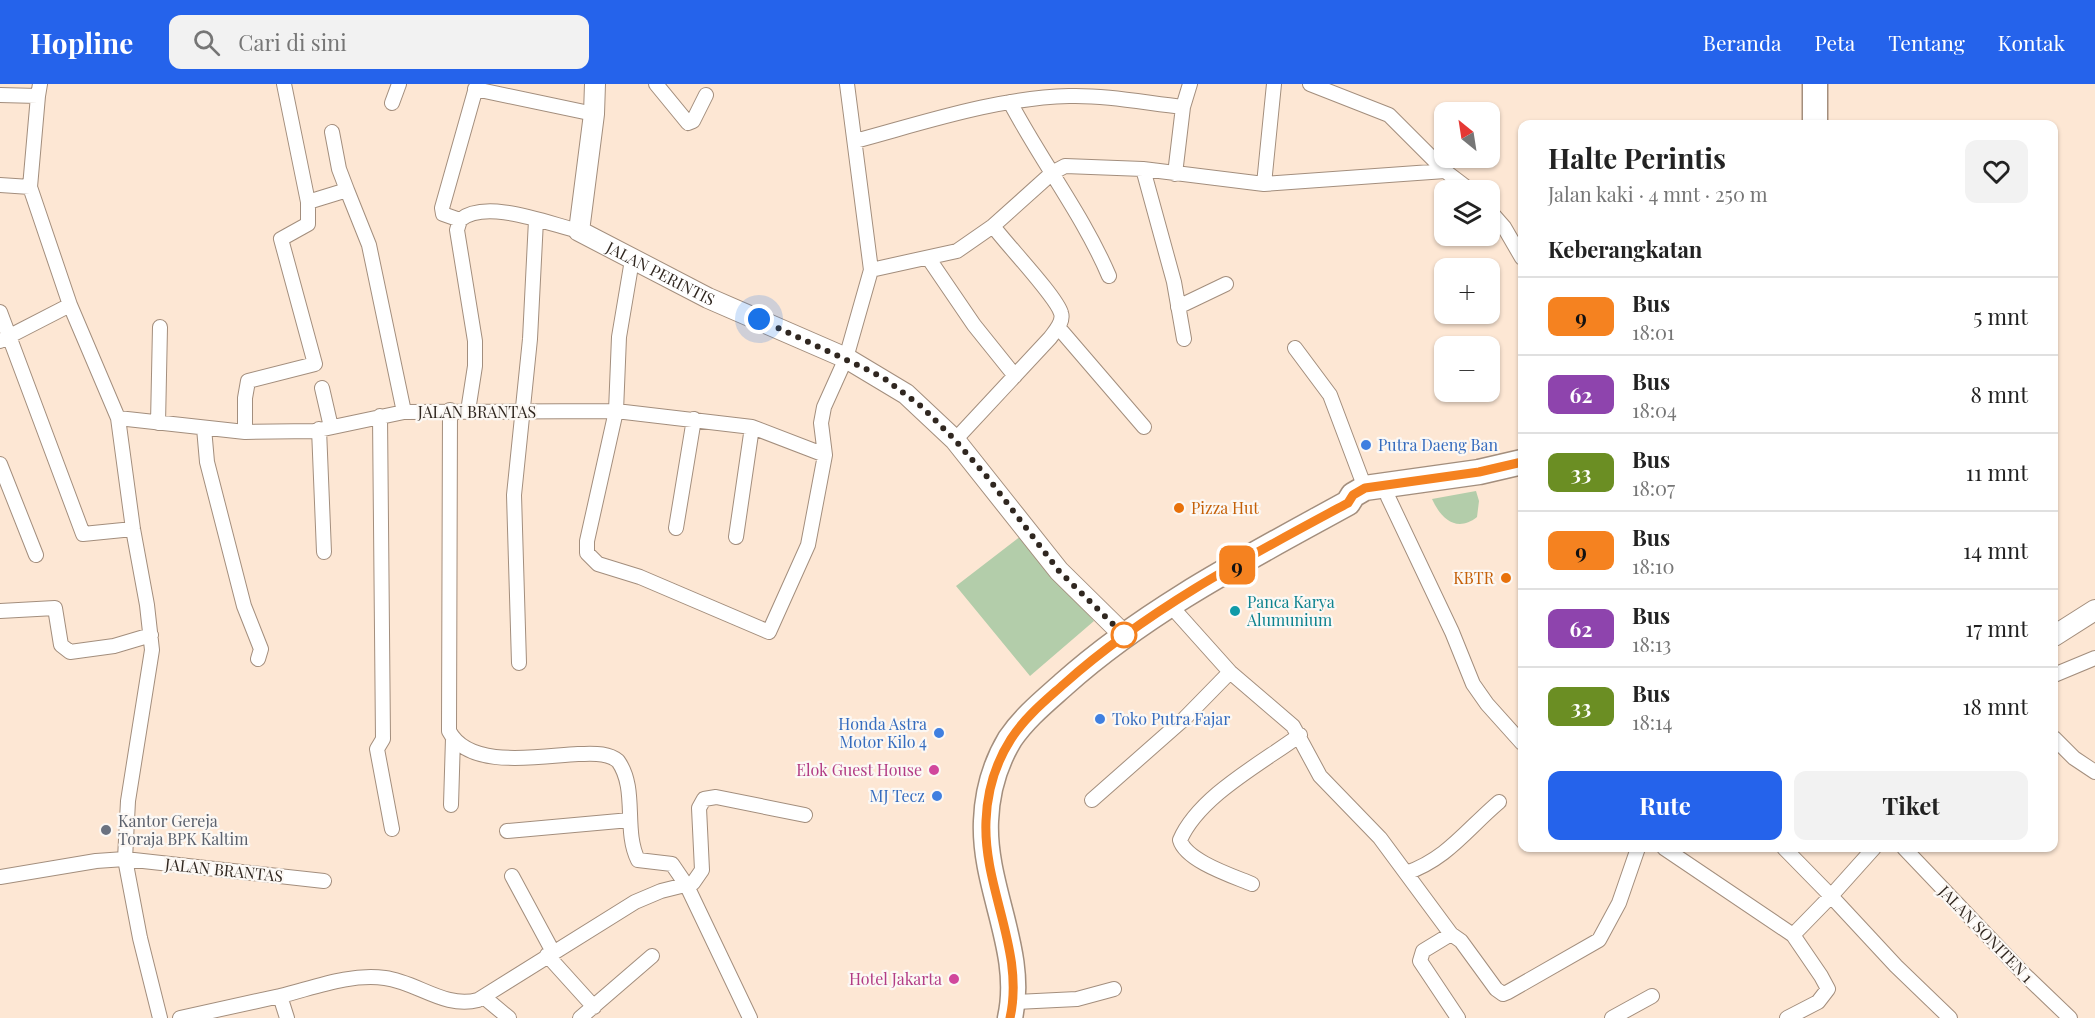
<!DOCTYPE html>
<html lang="id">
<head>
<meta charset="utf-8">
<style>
	body { margin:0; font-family:"Playfair Display",serif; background:#f2f2f2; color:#222; height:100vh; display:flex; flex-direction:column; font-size:22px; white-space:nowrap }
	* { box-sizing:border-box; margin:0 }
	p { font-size:20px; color:#767676 }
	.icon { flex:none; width:33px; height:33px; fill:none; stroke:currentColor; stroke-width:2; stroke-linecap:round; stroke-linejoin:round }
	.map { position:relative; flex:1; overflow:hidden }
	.panel { position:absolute; left:1518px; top:36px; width:540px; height:732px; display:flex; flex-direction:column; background:#fff; border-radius:12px; box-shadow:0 2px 4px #0004 }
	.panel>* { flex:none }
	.badge { padding:0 12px; border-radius:9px; font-size:21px; line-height:39px }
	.needle { width:39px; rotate:330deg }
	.fabs { position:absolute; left:1434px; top:18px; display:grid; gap:12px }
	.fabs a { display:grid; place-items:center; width:66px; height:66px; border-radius:12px; background:#fff; box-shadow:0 2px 4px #0004; font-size:30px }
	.you { position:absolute; width:30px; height:30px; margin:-15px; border:4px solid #fff; border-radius:50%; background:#1a73e8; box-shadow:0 0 0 9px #1a73e833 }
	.map>.badge { position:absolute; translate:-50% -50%; box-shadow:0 0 0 3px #fff }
	h2 { padding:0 30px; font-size:22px; line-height:54px }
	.round { display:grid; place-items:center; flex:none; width:63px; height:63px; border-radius:12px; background:#f2f2f2 }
	.head { display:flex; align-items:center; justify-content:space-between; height:102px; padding:0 30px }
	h1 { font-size:28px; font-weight:700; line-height:45px }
	.action { display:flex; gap:12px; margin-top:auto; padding:12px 30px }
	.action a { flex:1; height:69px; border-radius:12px; background:#2563eb; color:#fff; font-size:24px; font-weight:700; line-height:69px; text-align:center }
	.action a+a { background:#f2f2f2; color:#222 }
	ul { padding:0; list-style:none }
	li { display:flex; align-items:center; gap:18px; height:78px; padding:0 30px; border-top:2px solid #e0e0e0 }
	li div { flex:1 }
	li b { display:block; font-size:22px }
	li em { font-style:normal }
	li .badge { min-width:66px; font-weight:700; text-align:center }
	header { display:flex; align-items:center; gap:36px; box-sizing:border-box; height:84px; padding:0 30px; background:#2563eb; color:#fff }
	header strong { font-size:28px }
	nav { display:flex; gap:33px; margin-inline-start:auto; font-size:21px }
	.search { width:420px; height:54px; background:#f2f2f2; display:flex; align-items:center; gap:15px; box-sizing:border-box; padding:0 21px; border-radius:12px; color:#767676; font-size:22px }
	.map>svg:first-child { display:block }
	.green { fill:#b3cdaa }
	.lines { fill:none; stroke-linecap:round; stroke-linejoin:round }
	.street-casing { stroke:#a38e7d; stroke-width:16 }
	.secondary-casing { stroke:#a38e7d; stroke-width:22 }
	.highway-casing { stroke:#a38e7d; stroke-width:27 }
	.street { stroke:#fff; stroke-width:14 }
	.secondary { stroke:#fff; stroke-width:20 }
	.highway { stroke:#fff; stroke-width:24 }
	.line-casing { stroke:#fff; stroke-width:14 }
	.line { stroke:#f58220; stroke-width:9 }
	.walk { stroke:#302720; stroke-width:6; stroke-dasharray:0 10.8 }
	.shop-dot { fill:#3f7fe0; stroke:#fcf8f4; stroke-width:2 }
	.food-dot { fill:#e8710a; stroke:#fcf8f4; stroke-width:2 }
	.culture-dot { fill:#0f9aa8; stroke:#fcf8f4; stroke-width:2 }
	.stop-dot { fill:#fff; stroke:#f58220; stroke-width:3 }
	.hotel-dot { fill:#d1479c; stroke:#fcf8f4; stroke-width:2 }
	.worship-dot { fill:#6b7280; stroke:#fcf8f4; stroke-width:2 }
	.labels { text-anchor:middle; stroke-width:4.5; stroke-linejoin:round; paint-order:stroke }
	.street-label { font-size:16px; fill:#302720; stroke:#fcf8f4 }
	.shop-label { font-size:16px; fill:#366cbe; stroke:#fcf8f4; text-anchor:start }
	.food-label { font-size:16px; fill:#c56008; stroke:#fcf8f4; text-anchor:start }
	.culture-label { font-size:16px; fill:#0d838f; stroke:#fcf8f4; text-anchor:start }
	.hotel-label { font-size:16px; fill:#b23c85; stroke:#fcf8f4; text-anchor:end }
	.worship-label { font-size:16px; fill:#5b616d; stroke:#fcf8f4; text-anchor:start }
</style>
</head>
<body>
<header>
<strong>Hopline</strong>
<div class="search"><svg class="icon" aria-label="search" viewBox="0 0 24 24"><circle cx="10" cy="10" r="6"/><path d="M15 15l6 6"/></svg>Cari di sini</div>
<nav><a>Beranda</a><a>Peta</a><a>Tentang</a><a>Kontak</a></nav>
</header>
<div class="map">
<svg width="2095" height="934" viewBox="0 0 2095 934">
	<rect width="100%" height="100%" fill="#fde7d4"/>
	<path class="green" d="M1476 407 1479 417 1477 433C1457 449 1441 435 1432 415Z
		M1021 452 1094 537 1030 592 956 502Z"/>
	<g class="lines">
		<defs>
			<path id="street" d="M284 0 308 118 347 106 369 161 404 328
				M656 0 688 39 693 37 706 11
				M1310 0 1389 31 1445 87 1470 106
				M475 5 594 30
				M0 11 38 12 40 0
				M1010 18C1041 77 1083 131 1109 192
				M392 19 399 0
				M332 48 339 85 347 106
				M855 57C926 38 996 14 1069 12 1107 11 1146 19 1183 23L1190 0
				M1143 85 1174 198 1184 255
				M1175 90 1183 23
				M1264 100 1274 0
				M0 101 30 103
				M1490 127 1504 143 1522 174
				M460 136 443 130 442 124 477 0
				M929 175 974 241 1015 292
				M632 176 619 253 616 327 587 457V469L598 480 640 493 769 548 808 461 825 371 821 339 824 323 846 274 871 186 847 0
				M871 186 957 167 993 142 1052 89 1065 82 1143 85 1264 100 1445 87
				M70 221 118 334
				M1178 223 1226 200
				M0 228 83 450 133 445
				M1058 243 1144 343
				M0 257 70 221 30 103 38 12
				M1295 264 1330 311 1365 404
				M322 304 331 343
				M450 326 449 647C469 686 540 672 578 670 592 670 607 668 618 677 638 705 623 746 638 776L672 780 687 802 750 934
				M468 327 475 282V257L457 146 460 136C486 114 549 140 579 147
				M380 332 383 655 377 665 392 745
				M158 339 160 243
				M204 344 207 378 244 522 261 565 258 575
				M319 345 324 468
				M245 348V314L248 297 315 280 281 155 308 140V118
				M955 356 1050 254C1055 247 1064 238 1061 229 1056 212 1006 160 993 142
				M0 380 36 471
				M1388 413 1452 548 1473 600 1487 620 1522 659
				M676 444 694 335
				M736 453 752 343
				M1170 521 1230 588 1293 642 1320 692 1380 754 1451 850
				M0 527 55 524 61 561 70 568 114 562 151 551
				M519 579 514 411 530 255 536 136
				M2054 591 2095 574
				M2054 654 2074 674 2095 688
				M1092 716 1185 634 1230 588
				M451 721 453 654
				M507 747 630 736
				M1664 764 1793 851 1831 812 1784 764
				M1874 764 1831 812 1896 882 1950 934
				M1904 764 2025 891 2070 934
				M1406 789C1447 775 1467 745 1499 718
				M512 792 553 868
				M0 793 96 777 125 775 324 797
				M1252 800C1233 792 1186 777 1180 756 1199 712 1262 679 1300 651
				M547 871 594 923
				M280 912C313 904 350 889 385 894 417 898 445 925 478 916L635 818 661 807 693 799 702 786 699 724 704 715 716 713 805 731
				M485 914 509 934
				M1014 918 1077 915 1114 905
				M160 934 140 854 125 775 128 717 152 566 147 521 133 445 118 334 245 348 314 347 404 328 616 327 752 343 825 371
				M180 934 280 912 287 934
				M580 934 652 872
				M1458 934 1420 877 1423 867 1451 850 1461 857 1496 905 1503 910 1508 908 1599 856 1619 819 1638 764
				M1612 934 1652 912
				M1787 934 1818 918 1828 905 1821 892 1793 851"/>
			<g id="secondary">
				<path id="s1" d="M595 0 594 30 579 147 708 214 846 274 906 310 955 356 1059 487 1124 551"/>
				<path d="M2054 552 2095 526"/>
			</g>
			<path id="highway" d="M1815 0V40
				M1010 934C1025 867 983 804 986 737 987 708 995 680 1010 655 1025 633 1045 617 1064 600 1148 525 1250 473 1348 419L1353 411 1365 404 1479 388 1522 378"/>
		</defs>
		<use href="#street" class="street-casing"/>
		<use href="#secondary" class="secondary-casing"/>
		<use href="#highway" class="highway-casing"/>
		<use href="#street" class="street"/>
		<use href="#secondary" class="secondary"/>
		<use href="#highway" class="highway"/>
	</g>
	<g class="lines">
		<defs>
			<path id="line" d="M1010 934C1025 867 983 804 986 737 987 708 995 680 1011 655 1025 633 1045 617 1064 600 1148 525 1249 472 1348 419L1353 411 1365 404 1479 388 1522 378"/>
		</defs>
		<use href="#line" class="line-casing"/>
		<use href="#line" class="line"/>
		<path class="walk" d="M759 235 866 285 885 295 922 323 955 356 988 394 1059 487 1124 551"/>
	</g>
	<g class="shop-dot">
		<circle cx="1366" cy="361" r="6"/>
		<circle cx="1100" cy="635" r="6"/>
		<circle cx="939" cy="649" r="6"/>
		<circle cx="937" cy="712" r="6"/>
	</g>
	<g class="food-dot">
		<circle cx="1179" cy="424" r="6"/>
		<circle cx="1506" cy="494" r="6"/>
	</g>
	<circle class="culture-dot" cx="1235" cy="527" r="6"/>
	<circle class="stop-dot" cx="1124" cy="551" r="12"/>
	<g class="hotel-dot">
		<circle cx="934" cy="686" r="6"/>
		<circle cx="954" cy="895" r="6"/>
	</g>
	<circle class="worship-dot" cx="106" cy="746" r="6"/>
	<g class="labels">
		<g class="street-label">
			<text dy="6" stroke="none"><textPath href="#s1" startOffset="240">JALAN PERINTIS</textPath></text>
			<text x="477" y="334">JALAN BRANTAS</text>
			<text transform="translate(224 786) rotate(6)" y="6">JALAN BRANTAS</text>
			<text transform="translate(1986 850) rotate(46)" y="6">JALAN SONITEN 1</text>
		</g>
		<g class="shop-label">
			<text x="1378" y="367">Putra Daeng Ban</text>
			<text x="1112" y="641">Toko Putra Fajar</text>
			<text x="927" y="646" text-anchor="end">Honda Astra<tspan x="927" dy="18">Motor Kilo 4</tspan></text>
			<text x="925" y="718" text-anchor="end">MJ Tecz</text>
		</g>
		<g class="food-label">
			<text x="1191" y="430">Pizza Hut</text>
			<text x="1494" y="500" text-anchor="end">KBTR</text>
		</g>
		<g class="culture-label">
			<text x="1247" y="524">Panca Karya<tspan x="1247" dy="18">Alumunium</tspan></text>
		</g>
		<g class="hotel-label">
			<text x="922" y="692">Elok Guest House</text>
			<text x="942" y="901">Hotel Jakarta</text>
		</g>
		<g class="worship-label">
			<text x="118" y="743">Kantor Gereja<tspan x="118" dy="18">Toraja BPK Kaltim</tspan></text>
		</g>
	</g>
</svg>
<div class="fabs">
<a><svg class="needle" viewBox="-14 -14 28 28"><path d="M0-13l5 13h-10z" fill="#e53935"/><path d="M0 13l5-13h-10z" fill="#767676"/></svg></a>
<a><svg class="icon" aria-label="layers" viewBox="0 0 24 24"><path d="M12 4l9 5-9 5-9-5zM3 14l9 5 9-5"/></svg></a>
<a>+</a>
<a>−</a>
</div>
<div class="you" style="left:759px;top:235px"></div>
<b class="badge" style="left:1237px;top:481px;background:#f58220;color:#111">9</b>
<section class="panel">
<div class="head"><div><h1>Halte Perintis</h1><p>Jalan kaki · 4 mnt · 250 m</p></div><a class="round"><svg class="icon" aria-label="heart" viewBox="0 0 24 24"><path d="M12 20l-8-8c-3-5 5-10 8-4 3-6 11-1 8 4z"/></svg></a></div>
<h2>Keberangkatan</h2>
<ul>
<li><span class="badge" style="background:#f58220;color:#111">9</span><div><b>Bus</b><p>18:01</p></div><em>5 mnt</em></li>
<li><span class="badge" style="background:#8e44ad;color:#fff">62</span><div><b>Bus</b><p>18:04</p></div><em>8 mnt</em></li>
<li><span class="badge" style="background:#6b8e23;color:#fff">33</span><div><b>Bus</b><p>18:07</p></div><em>11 mnt</em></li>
<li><span class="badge" style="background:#f58220;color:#111">9</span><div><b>Bus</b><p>18:10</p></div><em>14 mnt</em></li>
<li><span class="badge" style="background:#8e44ad;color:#fff">62</span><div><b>Bus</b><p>18:13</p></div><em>17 mnt</em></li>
<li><span class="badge" style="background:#6b8e23;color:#fff">33</span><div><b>Bus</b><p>18:14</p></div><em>18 mnt</em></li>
</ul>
<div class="action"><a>Rute</a><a>Tiket</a></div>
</section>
</div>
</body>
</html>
